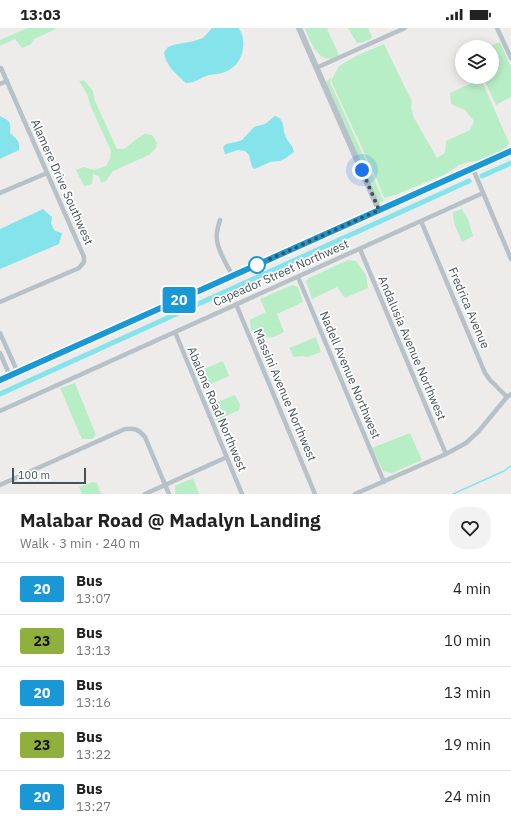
<!DOCTYPE html>
<html lang="en">
<head>
<meta charset="utf-8">
<style>
	body { margin:0; font-family:"IBM Plex Sans",sans-serif; background:#f2f2f2; color:#222; height:100vh; display:flex; flex-direction:column; font-size:15px; white-space:nowrap }
	* { box-sizing:border-box; margin:0 }
	p { font-size:13px; color:#767676 }
	.icon { flex:none; width:22px; height:22px; fill:none; stroke:currentColor; stroke-width:2; stroke-linecap:round; stroke-linejoin:round }
	.map { position:relative; height:466px; overflow:hidden }
	.sheet { display:flex; flex-direction:column; background:#fff; flex:1 }
	.sheet>* { flex:none }
	.badge { padding:0 8px; border-radius:3px; font-size:14px; line-height:26px }
	.buttons { position:absolute; left:455px; top:12px; display:grid; gap:8px }
	.buttons a { display:grid; place-items:center; width:44px; height:44px; border-radius:50%; background:#fff; box-shadow:0 2px 10px #0003; font-size:20px }
	.scale { position:absolute; left:12px; bottom:10px; width:74px; box-sizing:border-box; padding-left:4px; border:2px solid #445258; border-top:0; font-size:11px; line-height:14px; white-space:nowrap; color:#445258; -webkit-text-stroke:3px #fff; paint-order:stroke }
	.you { position:absolute; width:20px; height:20px; margin:-10px; border:3px solid #fff; border-radius:50%; background:#1a73e8; box-shadow:0 0 0 6px #1a73e833 }
	.map>.badge { position:absolute; translate:-50% -50%; box-shadow:0 0 0 2px #fff }
	.round { display:grid; place-items:center; flex:none; width:42px; height:42px; border-radius:16px; background:#f2f2f2 }
	.overview { display:flex; align-items:center; justify-content:space-between; height:68px; padding:0 20px }
	h1 { font-size:19px; font-weight:700; line-height:30px }
	ul { padding:0; list-style:none }
	li { display:flex; align-items:center; gap:12px; height:52px; padding:0 20px; border-top:1px solid #e0e0e0 }
	li div { flex:1 }
	li b { display:block; font-size:15px }
	li em { font-style:normal }
	li .badge { min-width:44px; font-weight:700; text-align:center }
	.status { display:flex; justify-content:space-between; align-items:center; height:28px; padding:0 20px; background:#fff; direction:ltr }
	.status svg { height:11px; fill:currentColor }
	.map>svg:first-child { display:block }
	.green { fill:#b8eec5 }
	.water { fill:#85e4eb }
	.lines { fill:none; stroke-linecap:round; stroke-linejoin:round }
	.stream { stroke:#85e4eb; stroke-width:1.5 }
	.canal { stroke:#85e4eb; stroke-width:5 }
	.minor { stroke:#b6c2c8; stroke-width:4.5 }
	.tertiary { stroke:#b6c2c8; stroke-width:6 }
	.secondary { stroke:#b8c7d0; stroke-width:7 }
	.line-casing { stroke:#fff; stroke-width:9 }
	.line { stroke:#1998d5; stroke-width:6 }
	.walk { stroke:#445258; stroke-width:4; stroke-dasharray:0 7.2 }
	.stop-dot { fill:#fff; stroke:#1998d5; stroke-width:2 }
	.labels { text-anchor:middle; stroke-width:3.5; stroke-linejoin:round; paint-order:stroke }
	.street-label { font-size:12px; fill:#445258; stroke:#fff }
</style>
</head>
<body>
<div class="status"><b>13:03</b><svg viewBox="0 0 49 12"><path d="M0 12V9h3v3zM5 12V6h3v6zM10 12V3h3v9zM15 12V0h3v12zM26 1h20v11H26zM47 4h2v5h-2z"/></svg></div>
<div class="map">
<svg width="511" height="466" viewBox="0 0 511 466">
	<rect width="100%" height="100%" fill="#eeebeb"/>
	<path class="green" d="M27 0H56L54 2 34 11 31 16 22 20 15 11 0 18V12Z
		M305 0H330L327 1 339 27C337 28 335 29 333 30 318 35 309 11 305 0Z
		M348 0H368L372 10 364 14 357 15Z
		M500 14 511 39V69L496 77 483 49H492V19H487Z
		M384 16 412 74 411 80 414 90 437 130 445 125 446 113 470 102 474 93 465 82 451 76 450 65 481 51 509 115 506 120 482 133 468 134 459 137 446 146 395 167 384 170 376 150 331 53 339 38 358 27Z
		M331 49 330 54 374 151 382 170 384 172 387 171 379 175 326 54Z
		M84 52 93 63 95 73 117 121H124L138 110 145 106 152 107 157 115 156 120 149 127 113 143 106 153 101 155 99 148 93 146 92 156 85 158 83 156 76 142 84 139 94 142 106 138 110 131 111 123 91 79 87 66 79 53Z
		M462 181 468 191 473 208 462 214 454 195 453 184Z
		M348 232 356 233 366 247 368 260 345 270 337 259 312 271 306 253 309 250Z
		M292 257 298 259 303 274 277 286 284 304 274 309 256 310 251 302 250 292 266 284 260 271Z
		M316 309 321 324 308 329 302 328 294 329 289 320Z
		M223 333 229 348 202 360 197 348 199 343Z
		M75 355 96 407 92 411H82L60 360Z
		M235 367 240 377 239 382 216 393 210 381 212 376Z
		M410 405 422 432 392 445 383 443 372 420Z
		M193 450 199 466H175V458Z
		M93 454 97 455 101 466H82L79 459Z"/>
	<path class="water" d="M212 0H239C241 4 243 8 243 12 245 25 238 39 225 44 220 46 214 46 209 47 201 49 196 55 186 55 177 47 165 37 164 24L168 19 173 17 194 13 203 10Z
		M0 88C10 93 11 94 10 105 17 111 20 113 19 122L0 131Z
		M275 88C278 89 279 89 281 92 284 96 283 102 285 107 287 114 292 115 294 124L286 130 280 133 270 134 257 140 254 141 252 139 249 127 245 123 238 122 226 126H225L223 119 226 116 236 114 242 112 254 99 265 96Z
		M43 181 52 189 51 196 55 203 62 205 59 216 0 241V201Z"/>
	<g class="lines">
		<path class="stream" d="M453 466 504 443 511 438"/>
		<path class="canal" d="M482 148 511 135
			M0 366 469 153"/>
		<path class="minor" d="M497 0 511 30
			M316 40 405 0
			M0 56 7 53
			M473 141 511 231
			M0 165 47 145
			M220 192C218 198 216 205 217 212 218 223 227 238 233 248
			M421 193 485 345 490 352 507 369
			M360 221 446 426
			M298 249 384 454
			M0 274 79 240 84 234V229L1 40
			M236 276 315 466
			M175 304 242 466
			M0 305 18 345
			M0 325 10 348
			M0 383 483 165
			M0 457 125 401C135 400 138 401 145 409L169 466
			M145 466 227 429
			M355 466 446 426 466 415 478 404 507 369 511 366"/>
		<path class="tertiary" d="M299 0 379 182"/>
		<path class="secondary" d="M0 352 511 123"/>
	</g>
	<g class="lines">
		<defs>
			<path id="line" d="M0 352 511 123"/>
		</defs>
		<use href="#line" class="line-casing"/>
		<use href="#line" class="line"/>
		<path class="walk" d="M257 237 379 182 362 142"/>
	</g>
	<circle class="stop-dot" cx="257" cy="237" r="8"/>
	<g class="labels">
		<g class="street-label">
			<text transform="translate(62 154) rotate(66)" y="4">Alamere Drive Southwest</text>
			<text transform="translate(281 245) rotate(-24)" y="4">Capeador Street Northwest</text>
			<text transform="translate(469 280) rotate(67)" y="4">Fredrica Avenue</text>
			<text transform="translate(412 320) rotate(67)" y="4">Andalusia Avenue Northwest</text>
			<text transform="translate(350 347) rotate(67)" y="4">Nadell Avenue Northwest</text>
			<text transform="translate(285 367) rotate(67)" y="4">Massini Avenue Northwest</text>
			<text transform="translate(217 381) rotate(67)" y="4">Abalone Road Northwest</text>
		</g>
	</g>
</svg>
<div class="buttons">
<a><svg class="icon" aria-label="layers" viewBox="0 0 24 24"><path d="M12 4l9 5-9 5-9-5zM3 14l9 5 9-5"/></svg></a>
</div>
<div class="scale">100 m</div>
<div class="you" style="left:362px;top:142px"></div>
<b class="badge" style="left:179px;top:272px;background:#1998d5;color:#fff">20</b>
</div>
<section class="sheet">
<div class="overview"><div><h1>Malabar Road @ Madalyn Landing</h1><p>Walk · 3 min · 240 m</p></div><a class="round"><svg class="icon" aria-label="heart" viewBox="0 0 24 24"><path d="M12 20l-8-8c-3-5 5-10 8-4 3-6 11-1 8 4z"/></svg></a></div>
<ul>
<li><span class="badge" style="background:#1998d5;color:#fff">20</span><div><b>Bus</b><p>13:07</p></div><em>4 min</em></li>
<li><span class="badge" style="background:#90b03e;color:#111">23</span><div><b>Bus</b><p>13:13</p></div><em>10 min</em></li>
<li><span class="badge" style="background:#1998d5;color:#fff">20</span><div><b>Bus</b><p>13:16</p></div><em>13 min</em></li>
<li><span class="badge" style="background:#90b03e;color:#111">23</span><div><b>Bus</b><p>13:22</p></div><em>19 min</em></li>
<li><span class="badge" style="background:#1998d5;color:#fff">20</span><div><b>Bus</b><p>13:27</p></div><em>24 min</em></li>
</ul>
</section>
</body>
</html>
